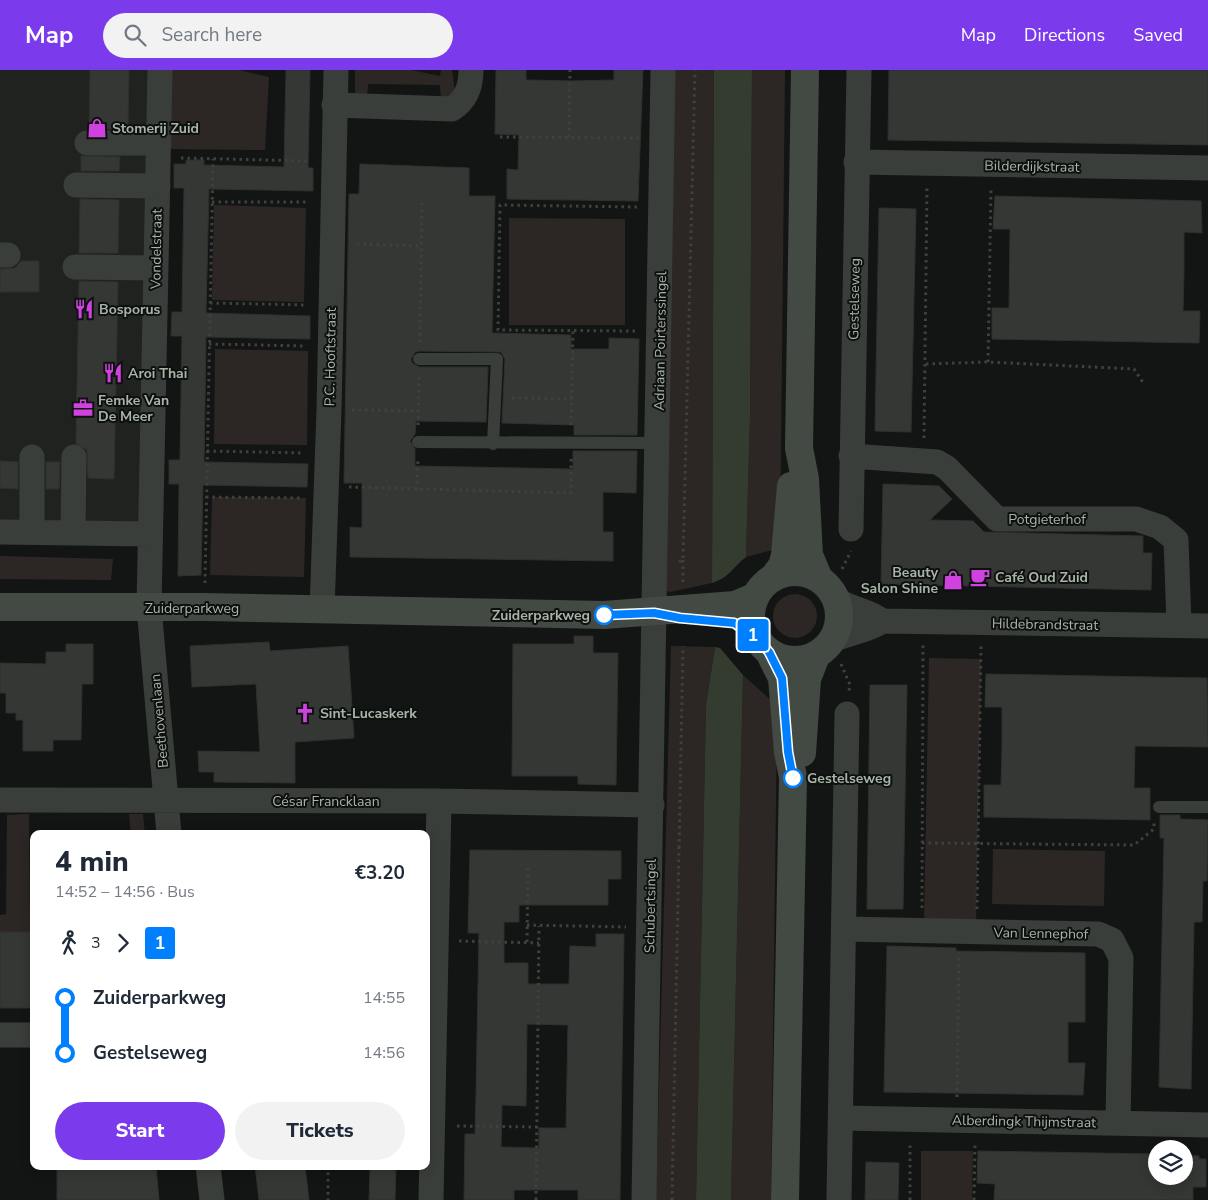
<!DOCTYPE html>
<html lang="en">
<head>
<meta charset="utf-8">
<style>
	body { margin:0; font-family:"Nunito Sans",sans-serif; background:#f2f2f3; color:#1f2937; height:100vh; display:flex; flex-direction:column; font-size:19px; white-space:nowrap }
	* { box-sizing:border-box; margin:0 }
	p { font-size:16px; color:#747a83 }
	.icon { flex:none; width:28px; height:28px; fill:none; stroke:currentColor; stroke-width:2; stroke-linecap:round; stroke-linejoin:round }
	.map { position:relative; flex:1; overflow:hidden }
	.panel { position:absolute; left:30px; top:760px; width:400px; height:340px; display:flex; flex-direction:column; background:#fff; border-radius:10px; box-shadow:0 2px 12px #0003 }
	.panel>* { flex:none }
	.badge { padding:0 10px; border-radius:4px; font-size:18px; line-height:32px }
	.controls { position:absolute; left:1148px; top:1070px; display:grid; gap:10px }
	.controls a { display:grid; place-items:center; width:45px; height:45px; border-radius:50%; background:#fff; box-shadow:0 2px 12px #0003; font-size:25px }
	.map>.badge { position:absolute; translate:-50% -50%; box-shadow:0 0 0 2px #fff }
	.legs { display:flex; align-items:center; gap:8px; height:55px; padding:0 25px; font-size:16px }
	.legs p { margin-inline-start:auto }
	.overview { display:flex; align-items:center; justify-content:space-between; height:85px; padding:0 25px }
	h1 { font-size:28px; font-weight:800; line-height:38px }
	.action { display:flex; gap:10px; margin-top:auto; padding:10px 25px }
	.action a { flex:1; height:58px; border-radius:30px; background:#7c3aed; color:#fff; font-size:20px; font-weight:800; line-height:58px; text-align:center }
	.action a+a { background:#f2f2f3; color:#1f2937 }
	ul { padding:0 25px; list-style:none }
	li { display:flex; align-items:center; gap:18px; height:55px; font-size:19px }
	li i { display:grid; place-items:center; width:8px; height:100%; margin:0 6px; background:currentColor }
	li i::after { content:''; width:12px; height:12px; margin:-6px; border:4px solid; border-radius:50%; background:#fff }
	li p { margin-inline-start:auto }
	li:first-child i { background:linear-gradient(#0000 50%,currentColor 0) }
	li:last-child i { background:linear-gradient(currentColor 50%,#0000 0) }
	header { display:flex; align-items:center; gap:30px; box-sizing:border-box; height:70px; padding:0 25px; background:#7c3aed; color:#fff }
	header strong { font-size:24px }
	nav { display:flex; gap:28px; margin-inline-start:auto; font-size:18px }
	.search { width:350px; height:45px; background:#f2f2f3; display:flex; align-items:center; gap:12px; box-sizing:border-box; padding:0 18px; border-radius:28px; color:#747a83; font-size:19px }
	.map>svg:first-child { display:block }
	.built { fill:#202220 }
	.green { fill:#2c2724 }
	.water { fill:#333c2e }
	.building { fill:#343734; stroke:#2e312e; fill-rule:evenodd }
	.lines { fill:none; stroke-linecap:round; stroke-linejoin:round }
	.path { stroke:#3d423d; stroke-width:3; stroke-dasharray:2.5 4; stroke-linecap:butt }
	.lane { stroke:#3a3e3a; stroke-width:12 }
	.street { stroke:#3a3e3a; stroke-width:25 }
	.secondary { stroke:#434943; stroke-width:28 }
	.line-1-casing { stroke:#fff; stroke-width:11 }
	.line-1 { stroke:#0080ff; stroke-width:8 }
	.stop-1-dot { fill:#fff; stroke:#0080ff; stroke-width:2.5 }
	.labels { text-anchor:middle; stroke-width:4; stroke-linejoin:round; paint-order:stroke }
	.poi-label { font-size:14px; font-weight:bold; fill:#a7b4a6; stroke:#0e100f; text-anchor:start }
	.street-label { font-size:14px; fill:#a7b4a6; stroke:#0e100f }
	.stop-label { font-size:14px; font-weight:bold; fill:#a7b4a6; stroke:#0e100f; text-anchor:end }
</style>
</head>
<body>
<header>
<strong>Map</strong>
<div class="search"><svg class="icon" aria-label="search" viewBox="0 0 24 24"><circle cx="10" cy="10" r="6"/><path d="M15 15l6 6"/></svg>Search here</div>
<nav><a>Map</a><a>Directions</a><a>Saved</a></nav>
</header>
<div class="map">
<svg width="1208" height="1130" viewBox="0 0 1208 1130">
	<rect width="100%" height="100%" fill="#131514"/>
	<path class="built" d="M0 0H160L150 464 0 462Z"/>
	<path class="green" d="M171 0H239L269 7 265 80 169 79Z
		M355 0H411L440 6 441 0H452L455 22 449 29 441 30 440 15 368 14 367 29 355 28Z
		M672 0H714L712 513 670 522 663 520Z
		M752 0H785L780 478 746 487 750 346Z
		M214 135 306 138 304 232 212 230Z
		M509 148 625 149V255H509Z
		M215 279 308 281 307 375 214 374Z
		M212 427 306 428 304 507 210 505Z
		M0 486 113 489 111 510 0 509Z
		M773 546a22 22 0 1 1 44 0a22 22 0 1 1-44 0Z
		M671 576 715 577 706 635 696 1130H656Z
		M929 588 981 589 976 853 924 852Z
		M743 605 775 634 777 652 771 1130H731Z
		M29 744 30 845H34V862H0V845L6 844 7 745Z
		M129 744H143L145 764H131Z
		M993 779 1105 781 1104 836 992 834Z
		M921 1081H973L972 1130H921Z"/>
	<path class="water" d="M714 0H752L750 346 746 487C733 497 729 508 712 513Z
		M715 577 720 578 743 605 731 1130H696L706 635Z"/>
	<path class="building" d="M90 0H129L128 59H89Z
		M286 0H310L308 98H313V121L209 119 206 243 310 246V269L206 267 204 392 308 394 307 417 203 415 201 505 178 506 179 414H169V390H180L182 266H171L172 242H182L184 118H174V94H186V90H204V95L284 97Z
		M496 0H526V10L572 11 614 10V0H643L638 131 507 129V99L518 100 519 65 495 64Z
		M889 0H1208V75L888 70Z
		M81 86 120 87 119 101H81Z
		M360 94 469 98V126H495L492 263 571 265V279H609V268L639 269 637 365H574V355L502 353 505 289 501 282 419 281 415 282 411 289 412 293 419 297H488L486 352 416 351 415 364 410 371 415 379V396L573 399V381H637L636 423 603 422V462H613V491L350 487V457L362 458V413H344L349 124H359Z
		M995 126 1201 131 1202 163 1184 162V202L1183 241H1200L1199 273 992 269V238H1009L1010 159H993Z
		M80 129 119 130 118 183H79Z
		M879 138 916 139 911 362 875 361Z
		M21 191H39V222H0V199L15 198Z
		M79 211 118 212 114 409 88 408 87 380 76 373Z
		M0 391 18 392V419L0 418Z
		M46 392H60L59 419H46Z
		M883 414 939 416 952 429 930 450 973 451 984 462 1143 466V483H1152L1151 520 881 514Z
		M574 566H593V583H618L616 715 578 714V706H512L513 574H574Z
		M269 572 270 581 348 576 354 668 295 672V713L214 712V702H199L198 681 260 682 256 614 192 617 190 576Z
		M66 574H93V614H82L81 670H53V681H23V650H16V643H6V623H0V593L46 594V582H66Z
		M986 604 1207 608 1208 677 1135 676 1134 718H1150V750L984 747V715H1001L1002 679V637H985Z
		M870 615H907L903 839H867Z
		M1160 745H1180V749L1208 750 1207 811H1203L1202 852H1194L1191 1019 1159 1017 1164 768H1160Z
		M470 780 621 781V809H608V835H519V852H504V893H528V914H569L570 876 596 877V864H624L620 1130H578V1120H514V1130H464L465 1064H475L476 1026 479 863H468ZM527 954 568 955 566 1058H539V1078L501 1077 502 1035 526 1036Z
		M0 862H34V938H0Z
		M887 876 956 878V881L1085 883V952H1068V993H1085L1083 1025 884 1022Z
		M978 1081 1156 1084V1106H1184V1085L1199 1086V1089H1206V1117H1193V1130H994L995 1114 977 1113Z
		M866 1092 899 1093 898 1130H865Z
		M57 1096H156L159 1130H57Z
		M255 1096H305L309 1130H259Z
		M370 1096H396L395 1130H369Z"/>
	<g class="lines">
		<path class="path" d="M500 67 640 68
			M569 67 570 0
			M181 88 310 91
			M212 132H309
			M357 174 421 176
			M210 233 307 235
			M635 261 498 260 500 135 638 137
			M420 272 422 129
			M209 274 306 276
			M988 292 991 118
			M926 294 988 292 1134 299 1144 314
			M512 328 572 329
			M352 340 419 341
			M418 355 419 306
			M571 355 573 261
			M924 368 927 117
			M207 381 304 383
			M349 417 571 423V389
			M417 420 418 389
			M206 427 303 428
			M683 490V515
			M679 492 683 490 695 0
			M842 499 851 481
			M205 513 213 89
			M735 558 744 582
			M841 594 850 615 849 621
			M922 773 1134 775 1154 759V753
			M679 778 683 576
			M922 838 923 574
			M977 839 981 575
			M527 855 626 857
			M459 871 539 873
			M527 872 528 794
			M957 1027 959 883
			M457 1056 537 1057
			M328 1096V1130
			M536 1130 539 856
			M672 1130 679 778 674 776
			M910 1130V1073
			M974 1130 975 1073"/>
		<path class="lane" d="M419 289H497L493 374
			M418 372 658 373
			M1159 737H1208"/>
		<path class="street" d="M160 0 149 537 169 764
			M334 35 452 39C466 30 471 17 471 0
			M87 73H159
			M856 92 1208 98
			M76 115 158 116
			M0 185H8
			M75 197 156 198
			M851 386 937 392 947 398 997 449H1136L1160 457 1176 470 1179 555
			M851 459 859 0
			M0 462 150 464
			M32 462V387
			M73 463 74 387
			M837 530C852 540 869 540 882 551
			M322 540 329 340 336 0
			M833 570C850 562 868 561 882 551L1208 556
			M0 730 439 731 652 735
			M844 859 1098 864 1112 870 1121 888 1118 1053
			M0 965H34
			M841 1048 1208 1055
			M208 1096 212 1130
			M431 1130 439 731
			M644 1130 663 0
			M839 1130 847 644"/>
		<path class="secondary" d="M805 0 799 378 805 409 809 485 819 509
			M751 546a44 44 0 1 1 88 0a44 44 0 1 1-88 0Z
			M773 508 782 496 785 485 791 416
			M0 537H204L604 545 735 535 756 526
			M769 582 782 608 788 682 793 707 785 1130
			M802 683 807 609 816 586"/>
	</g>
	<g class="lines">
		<defs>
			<path id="line-1" d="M604 545 654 543 680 548 734 553 756 567 769 582 782 608 788 682 793 708"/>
		</defs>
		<use href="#line-1" class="line-1-casing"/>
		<use href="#line-1" class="line-1"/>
	</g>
	<defs>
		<symbol id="shop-bare" viewBox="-9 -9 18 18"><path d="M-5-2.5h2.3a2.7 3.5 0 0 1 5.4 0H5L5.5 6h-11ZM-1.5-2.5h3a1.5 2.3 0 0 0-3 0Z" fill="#cf42df" stroke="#0e100f" stroke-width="2.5" paint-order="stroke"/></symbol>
		<symbol id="restaurant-bare" viewBox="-9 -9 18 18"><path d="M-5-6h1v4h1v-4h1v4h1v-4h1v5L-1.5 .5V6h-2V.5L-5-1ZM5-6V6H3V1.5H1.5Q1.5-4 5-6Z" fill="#cf42df" stroke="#0e100f" stroke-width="2.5" paint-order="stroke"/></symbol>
		<symbol id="office-bare" viewBox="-9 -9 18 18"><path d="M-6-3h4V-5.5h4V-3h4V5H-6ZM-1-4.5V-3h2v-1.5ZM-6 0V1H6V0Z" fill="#cf42df" stroke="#0e100f" stroke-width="2.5" paint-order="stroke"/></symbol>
		<symbol id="cafe-bare" viewBox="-9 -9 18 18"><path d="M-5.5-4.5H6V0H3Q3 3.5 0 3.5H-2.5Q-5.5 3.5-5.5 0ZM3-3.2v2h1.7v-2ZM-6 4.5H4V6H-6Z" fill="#cf42df" stroke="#0e100f" stroke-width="2.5" paint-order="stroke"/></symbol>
		<symbol id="church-bare" viewBox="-9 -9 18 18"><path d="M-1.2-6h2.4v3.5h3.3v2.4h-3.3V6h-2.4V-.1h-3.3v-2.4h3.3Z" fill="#cf42df" stroke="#0e100f" stroke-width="2.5" paint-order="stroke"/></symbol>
	</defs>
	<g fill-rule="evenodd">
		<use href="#shop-bare" x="83" y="44" width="28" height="28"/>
		<use href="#restaurant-bare" x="70" y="225" width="28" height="28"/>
		<use href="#restaurant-bare" x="99" y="289" width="28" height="28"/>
		<use href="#office-bare" x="69" y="324" width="28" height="28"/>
		<use href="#cafe-bare" x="966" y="493" width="28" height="28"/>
		<use href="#shop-bare" x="939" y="496" width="28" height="28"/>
		<use href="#church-bare" x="291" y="629" width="28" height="28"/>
	</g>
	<g class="stop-1-dot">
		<circle cx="604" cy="545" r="9"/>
		<circle cx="793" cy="708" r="9"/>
	</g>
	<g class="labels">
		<g class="poi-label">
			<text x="112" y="63">Stomerij Zuid</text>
			<text x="99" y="244">Bosporus</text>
			<text x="128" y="308">Aroi Thai</text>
			<text x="98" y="335">Femke Van<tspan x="98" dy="16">De Meer</tspan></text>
			<text x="938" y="507" text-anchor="end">Beauty<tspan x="938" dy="16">Salon Shine</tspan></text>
			<text x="995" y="512">Café Oud Zuid</text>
			<text x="320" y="648">Sint-Lucaskerk</text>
		</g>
		<g class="street-label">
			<text transform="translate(1032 96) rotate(1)" y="5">Bilderdijkstraat</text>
			<text transform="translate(156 179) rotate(-89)" y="5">Vondelstraat</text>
			<text transform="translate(854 229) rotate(-89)" y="5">Gestelseweg</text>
			<text transform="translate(660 271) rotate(-89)" y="5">Adriaan Poirterssingel</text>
			<text transform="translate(330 287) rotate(-89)" y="5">P.C. Hooftstraat</text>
			<text x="1047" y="454">Potgieterhof</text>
			<text x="192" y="543">Zuiderparkweg</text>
			<text transform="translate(1045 554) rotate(1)" y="5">Hildebrandstraat</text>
			<text transform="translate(159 651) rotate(-95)" y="5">Beethovenlaan</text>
			<text x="326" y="736">César Francklaan</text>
			<text transform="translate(650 836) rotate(-89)" y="5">Schubertsingel</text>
			<text transform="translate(1041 863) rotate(1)" y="5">Van Lennephof</text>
			<text transform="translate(1024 1051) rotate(1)" y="5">Alberdingk Thijmstraat</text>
		</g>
		<g class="stop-label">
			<text x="590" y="550">Zuiderparkweg</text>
			<text x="807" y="713" text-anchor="start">Gestelseweg</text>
		</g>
	</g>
</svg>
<div class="controls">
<a><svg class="icon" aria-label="layers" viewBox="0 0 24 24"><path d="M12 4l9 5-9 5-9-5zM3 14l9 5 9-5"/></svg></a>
</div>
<b class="badge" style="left:753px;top:565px;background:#0080ff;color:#fff">1</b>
<section class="panel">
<div class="overview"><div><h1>4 min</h1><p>14:52 – 14:56 · Bus</p></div><b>€3.20</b></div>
<div class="legs"><svg class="icon" aria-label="walk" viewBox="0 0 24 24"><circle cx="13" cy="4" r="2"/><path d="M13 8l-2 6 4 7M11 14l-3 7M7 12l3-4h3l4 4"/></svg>3<svg class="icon" aria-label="forward" viewBox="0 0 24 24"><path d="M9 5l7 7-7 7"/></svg><b class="badge" style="background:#0080ff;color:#fff">1</b></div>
<ul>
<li><i style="color:#0080ff"></i><b>Zuiderparkweg</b><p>14:55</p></li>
<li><i style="color:#0080ff"></i><b>Gestelseweg</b><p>14:56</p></li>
</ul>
<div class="action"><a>Start</a><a>Tickets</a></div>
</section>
</div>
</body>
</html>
